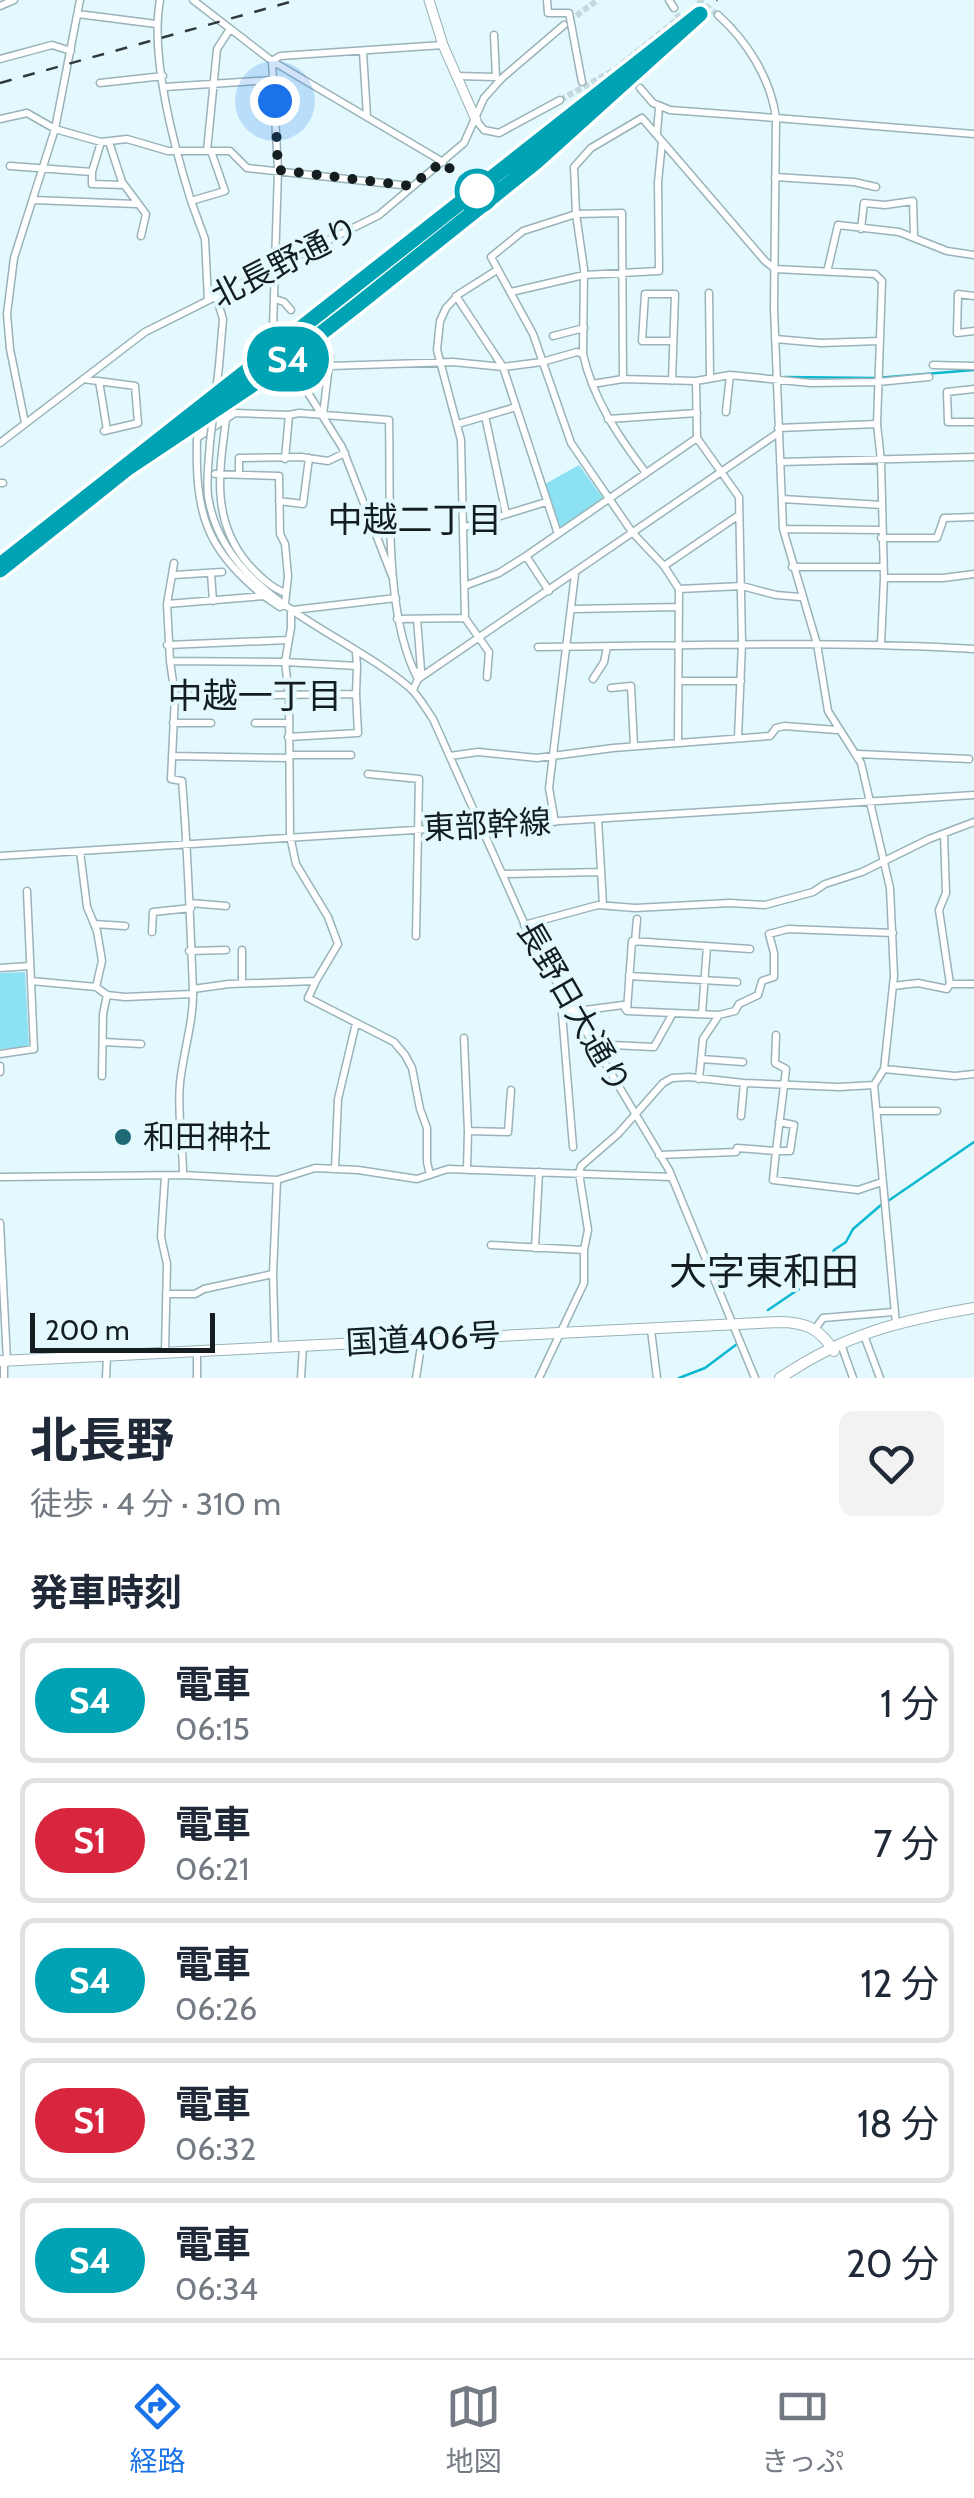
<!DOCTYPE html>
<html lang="ja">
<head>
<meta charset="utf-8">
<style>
	body { margin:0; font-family:Cabin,"Noto Sans JP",sans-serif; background:#f2f2f3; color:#1f2937; height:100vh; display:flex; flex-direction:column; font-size:38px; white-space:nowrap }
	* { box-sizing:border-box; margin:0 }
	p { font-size:32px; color:#747a83 }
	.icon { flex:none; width:55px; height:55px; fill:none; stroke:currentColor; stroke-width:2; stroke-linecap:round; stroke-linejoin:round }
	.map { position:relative; height:1378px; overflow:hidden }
	.details { display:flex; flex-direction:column; background:#fff; flex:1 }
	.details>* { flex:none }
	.badge { padding:0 20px; border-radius:32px; font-size:35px; line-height:65px }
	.scale { position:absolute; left:30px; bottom:25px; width:185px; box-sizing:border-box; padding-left:10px; border:5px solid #141e20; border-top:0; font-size:28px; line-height:35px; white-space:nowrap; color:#141e20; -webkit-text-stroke:8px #e3f9fe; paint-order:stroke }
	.you { position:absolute; width:50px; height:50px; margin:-25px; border:8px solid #fff; border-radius:50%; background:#1a73e8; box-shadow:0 0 0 15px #1a73e833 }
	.map>.badge { position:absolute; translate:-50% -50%; box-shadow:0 0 0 5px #fff }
	h2 { padding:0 30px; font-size:38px; line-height:90px }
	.round { display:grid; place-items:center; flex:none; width:105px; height:105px; border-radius:15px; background:#f2f2f3 }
	.headline { display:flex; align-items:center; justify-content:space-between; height:170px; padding:0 30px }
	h1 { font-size:48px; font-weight:700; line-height:75px }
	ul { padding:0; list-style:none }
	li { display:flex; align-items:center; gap:30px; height:125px; margin:0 20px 15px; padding:0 10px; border:5px solid #e0e1e3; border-radius:15px }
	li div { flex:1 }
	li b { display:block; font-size:38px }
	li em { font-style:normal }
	li .badge { min-width:110px; font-weight:700; text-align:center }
	.menu { display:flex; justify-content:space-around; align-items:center; height:140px; border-top:2px solid #e0e1e3; background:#fff; font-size:28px; color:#747a83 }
	.menu a { display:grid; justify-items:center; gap:5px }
	.menu .current { color:#1a73e8 }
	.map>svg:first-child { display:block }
	.green { fill:#8ce2f3 }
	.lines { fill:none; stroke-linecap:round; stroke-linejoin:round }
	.stream { stroke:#0ab8d1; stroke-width:2.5 }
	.minor-tunnel { stroke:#c4d8dd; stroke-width:6; stroke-dasharray:6 3; stroke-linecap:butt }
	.minor-casing { stroke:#99b3b8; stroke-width:9 }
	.major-casing { stroke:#99b3b8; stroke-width:11 }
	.highway-casing { stroke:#99b3b8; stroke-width:12 }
	.minor { stroke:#fff; stroke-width:6 }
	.major { stroke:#fff; stroke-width:9 }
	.highway { stroke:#fff; stroke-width:10 }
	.rail { stroke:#2f3a3c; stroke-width:2.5; stroke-dasharray:12 12; stroke-linecap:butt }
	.minor-bridge-casing { stroke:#99b3b8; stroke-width:9; stroke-linecap:butt }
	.minor-bridge { stroke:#fff; stroke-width:6 }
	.line-casing { stroke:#fff; stroke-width:22 }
	.line { stroke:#00a3b4; stroke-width:15 }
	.walk { stroke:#141e20; stroke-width:10; stroke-dasharray:0 18 }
	.stop-dot { fill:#fff; stroke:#00a3b4; stroke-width:5 }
	.poi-dot { fill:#1f6875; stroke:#e3f9fe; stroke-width:4 }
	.labels { text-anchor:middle; stroke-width:8; stroke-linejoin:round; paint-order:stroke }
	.street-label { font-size:32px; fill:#141e20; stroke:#e3f9fe }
	.poi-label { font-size:32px; fill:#141e20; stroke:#e3f9fe; text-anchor:start }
	.neighbourhood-label { font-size:35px; fill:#141e20; stroke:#e3f9fe }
	.quarter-label { font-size:38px; fill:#141e20; stroke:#e3f9fe }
</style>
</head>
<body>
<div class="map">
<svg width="974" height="1378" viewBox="0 0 974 1378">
	<rect width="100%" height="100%" fill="#e3f9fe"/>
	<path class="green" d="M579 465 603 498 561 529 545 484Z
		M25 972 29 1047 0 1049V973Z"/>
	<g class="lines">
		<path class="stream" d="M785 377 876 378 974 370
			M888 1201 974 1142
			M768 1310 824 1272 834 1250 846 1242 853 1229 881 1205
			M679 1378 705 1368 737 1344"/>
		<path class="minor-tunnel" d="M698 0 718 15
			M569 21 598 0
			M560 100 616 69 679 18 674 8"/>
		<defs>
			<path id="minor" d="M160 0C150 55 174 146 191 201L225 191 211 151
				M193 0 272 61 443 162
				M547 0 548 13H569L582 82
				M669 0 674 8
				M0 6 14 0
				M78 14 156 24
				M718 15C747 41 771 79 776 118L974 134
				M363 52 367 116
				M0 59 52 45 71 51
				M272 61 280 56 443 45
				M272 62 278 170 273 328
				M457 76 496 77 494 35
				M100 83 163 76
				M165 87 273 80
				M640 88 653 103 670 110 776 118 774 309 783 529 817 644 828 711 861 763 890 888 894 976 884 1069 874 1085 896 1324
				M0 119 27 113 55 129 101 142 127 139 168 151H230L247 168 410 186
				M476 120 484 130 499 133 560 100
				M657 133 659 107
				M109 142 122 182 146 214 141 236
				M207 151 217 49 230 29
				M10 166 92 172 101 142
				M92 172V184L124 185
				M775 177 854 182 876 187
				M33 200 136 204
				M191 201 205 239 208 300
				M861 229 864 203 885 205 913 201 914 235
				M827 272 838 225 899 232 947 251 974 255
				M511 292 584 275 659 271 658 182 662 142
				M709 293 710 377
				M216 296 223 319 219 366
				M456 296 503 367 558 534
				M974 296 958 294 957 333 974 331
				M275 299 284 302 291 310
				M553 336 584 328
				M775 339 821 343 880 341
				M672 341H642L645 294H675L672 381
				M583 354 584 269 576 214 523 231 491 257 533 334 571 443 632 532 664 566 679 589 678 743
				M933 365 974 366
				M330 366 453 362 503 367 542 362 577 352 583 354C593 399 618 436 646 473
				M298 377 342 447 392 576
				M83 379 135 386 138 423 104 431
				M623 379 622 213 576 214 574 167 591 148 642 118 765 261 775 269 875 274 882 281 877 424 881 461 884 578 881 644
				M99 381 107 430
				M696 381 697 438 739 497 742 643 738 738
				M592 384 623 379 696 381 730 375 811 383 878 382 929 377
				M974 389 947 392 948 422H974
				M726 412 730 375
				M289 415 299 413 389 420C391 495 383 614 418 679
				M323 415 330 357
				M485 416 506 514
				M608 419 697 413
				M226 420C219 473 211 520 248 564 259 576 271 588 286 593
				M25 423 10 349 7 314 14 258 55 129 80 0
				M458 424 516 407
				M778 428 877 424
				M210 442C209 460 206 478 208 496 223 597 342 630 410 688 419 696 426 709 433 719L533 943 669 1170 755 1378
				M0 443 145 332 379 215 464 143 484 98 502 78 564 25
				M780 462 974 457
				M239 474V458L301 457 328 461 345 453
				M0 483H3
				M782 499 882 505
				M279 501 303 504 309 458
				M465 527 546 502
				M783 529 881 530
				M881 538H937L944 518 974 517
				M526 556 549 591
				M664 566 739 515
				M792 567H882
				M211 573 213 601
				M174 575 222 572
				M884 578H943L974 574
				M467 585 499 573 526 556 697 438
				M679 589 742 586 776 595 800 597
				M264 596C205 549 195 512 197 438L235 413 289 415 285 459
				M167 604 264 596 280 607 285 604 288 576 285 544 280 534 279 476 215 474
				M291 609V628L285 662 289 696 290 836 296 864 328 917 338 944 316 981
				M573 609 679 607
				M293 610 396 598
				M397 619 465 618
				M167 645 288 640
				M538 647C684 646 829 640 974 649
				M170 661 167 604 174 563
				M415 673 421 670 417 619
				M487 677 489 652 465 618 461 440 437 350 440 321 446 308 459 294 497 270
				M593 679 604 662 607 647
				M679 681H741
				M611 688 631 686 634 746
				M413 690 418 679 778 433
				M175 696 356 694 357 666
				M173 723H211
				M255 723H288
				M288 737 358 733 356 694
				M858 754 969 759
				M289 755H351
				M172 756 289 758
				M450 756 478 752 537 758 613 748 770 736 776 728 784 726 837 730
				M368 774 419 779 416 936
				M598 819 603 905
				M555 822 549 788 575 574
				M944 834 946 893 939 910 950 984H974
				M80 851 87 907 97 931 102 961 96 987
				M0 856 974 795
				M503 874 601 872
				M190 903 226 906
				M94 924 125 926
				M524 925 598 905 635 908 730 903 765 905 813 892 825 884 862 872 929 839 974 822
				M152 932 153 912 191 908
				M635 942 637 919
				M189 951 226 950
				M0 968 29 966
				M629 976 737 982
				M31 981 96 987 107 995 125 997 192 994
				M242 983V950
				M893 986 918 983 947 989 950 984
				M193 989 229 984 316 981 308 998 394 1042 405 1055 412 1068 420 1109 427 1128V1162L430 1175
				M627 1010 632 941 750 949
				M702 1014 707 946
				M719 1015 735 1011 739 1004 758 995 762 981 774 977V953L769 934 788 929 893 933
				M776 1035 775 1063 786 1069 776 1151H790L794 1125 779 1122
				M464 1038 468 1131 508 1132 511 1090
				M103 1042 141 1044
				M598 1052 609 1051 612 1045 654 1047 673 1013
				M0 1054 34 1049 27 891
				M701 1059 743 1062
				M0 1066V1072
				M884 1069 955 1076 974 1074
				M102 1076 103 1014 107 995
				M877 1111H937
				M741 1116 744 1083
				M573 1147 562 1013 623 1005 627 1011 719 1015 703 1039 699 1079
				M659 1155 736 1152 737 1148 776 1151 773 1180 858 1190 882 1182
				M335 1169 338 1099 356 1023
				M467 1170 468 1131
				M183 1175C183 1144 177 1114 180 1083 183 1052 194 1021 193 990 190 921 188 851 182 781L171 779 175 696 170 661 285 662 357 666 356 653
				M0 1177 183 1175 277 1180 315 1168 358 1170 417 1179 448 1169 672 1177
				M0 1223 7 1361
				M491 1245 584 1250
				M535 1248 539 1172
				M166 1294H195L204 1289 273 1274
				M815 1329 823 1318 893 1312
				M651 1330 657 1378
				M865 1338 880 1378
				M275 1347 273 1274 277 1180
				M842 1347 853 1378
				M197 1350V1378
				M165 1352 167 1264 161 1237 165 1176
				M4 1378V1361
				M106 1378 107 1354
				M301 1378 303 1346
				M416 1378 422 1340
				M539 1378 584 1283V1250L588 1230 579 1173 581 1166 618 1134 663 1083 672 1078 689 1077 744 1083 839 1087 874 1085"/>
			<path id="major" d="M429 0 443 45 476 120"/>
			<path id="highway" d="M0 1361 779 1322C806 1322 820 1329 834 1351
				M780 1378C845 1334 898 1321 974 1308"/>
		</defs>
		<use href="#minor" class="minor-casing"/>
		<use href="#major" class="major-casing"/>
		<use href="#highway" class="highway-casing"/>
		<use href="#minor" class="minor"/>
		<use href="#major" class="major"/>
		<use href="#highway" class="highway"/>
		<path class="rail" d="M0 83 297 0
			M241 392 296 354 518 177
			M0 565 717 0"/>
		<defs>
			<path id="minor-bridge" d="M210 442 219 366"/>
		</defs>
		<use href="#minor-bridge" class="minor-bridge-casing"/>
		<use href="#minor-bridge" class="minor-bridge"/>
	</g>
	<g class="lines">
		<defs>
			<path id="line" d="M0 565 700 14 536 162 356 306 270 373 128 468 0 570"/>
		</defs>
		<use href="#line" class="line-casing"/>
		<use href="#line" class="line"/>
		<path class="walk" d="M275 101 278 170 411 186 442 162 477 191"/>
	</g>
	<circle class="stop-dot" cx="477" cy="191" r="20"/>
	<circle class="poi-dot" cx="123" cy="1137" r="10"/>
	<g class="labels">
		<g class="street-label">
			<text transform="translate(285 262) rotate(-27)" y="11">北長野通り</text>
			<text transform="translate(487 825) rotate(-3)" y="11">東部幹線</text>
			<text transform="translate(574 1007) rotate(60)" y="11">長野日大通り</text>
			<text transform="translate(423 1339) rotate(-3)" y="11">国道406号</text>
		</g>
		<g class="poi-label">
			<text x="143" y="1148">和田神社</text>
		</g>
		<g class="neighbourhood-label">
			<text x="415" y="532">中越二丁目</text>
			<text x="255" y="708">中越一丁目</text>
		</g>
		<g class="quarter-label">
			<text x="764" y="1285">大字東和田</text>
		</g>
	</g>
</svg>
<div class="scale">200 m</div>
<div class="you" style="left:275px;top:101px"></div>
<b class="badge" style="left:288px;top:359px;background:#00a3b4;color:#fff">S4</b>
</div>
<section class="details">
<div class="headline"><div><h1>北長野</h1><p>徒歩 · 4 分 · 310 m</p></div><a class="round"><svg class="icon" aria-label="heart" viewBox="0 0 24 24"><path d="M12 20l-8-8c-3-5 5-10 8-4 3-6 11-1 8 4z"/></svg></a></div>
<h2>発車時刻</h2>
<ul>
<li><span class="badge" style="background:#00a3b4;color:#fff">S4</span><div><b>電車</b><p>06:15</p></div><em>1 分</em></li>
<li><span class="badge" style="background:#d7263d;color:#fff">S1</span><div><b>電車</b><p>06:21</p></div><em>7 分</em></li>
<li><span class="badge" style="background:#00a3b4;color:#fff">S4</span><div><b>電車</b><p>06:26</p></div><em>12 分</em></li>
<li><span class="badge" style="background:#d7263d;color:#fff">S1</span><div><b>電車</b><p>06:32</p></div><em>18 分</em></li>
<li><span class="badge" style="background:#00a3b4;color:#fff">S4</span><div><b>電車</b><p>06:34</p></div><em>20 分</em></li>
</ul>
</section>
<nav class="menu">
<a class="current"><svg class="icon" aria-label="directions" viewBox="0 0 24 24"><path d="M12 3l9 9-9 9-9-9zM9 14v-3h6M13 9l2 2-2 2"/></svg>経路</a>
<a><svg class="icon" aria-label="map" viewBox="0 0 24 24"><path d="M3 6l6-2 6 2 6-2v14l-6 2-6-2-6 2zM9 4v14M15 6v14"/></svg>地図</a>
<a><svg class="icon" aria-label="tickets" viewBox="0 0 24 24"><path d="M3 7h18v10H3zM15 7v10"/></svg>きっぷ</a>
</nav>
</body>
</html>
